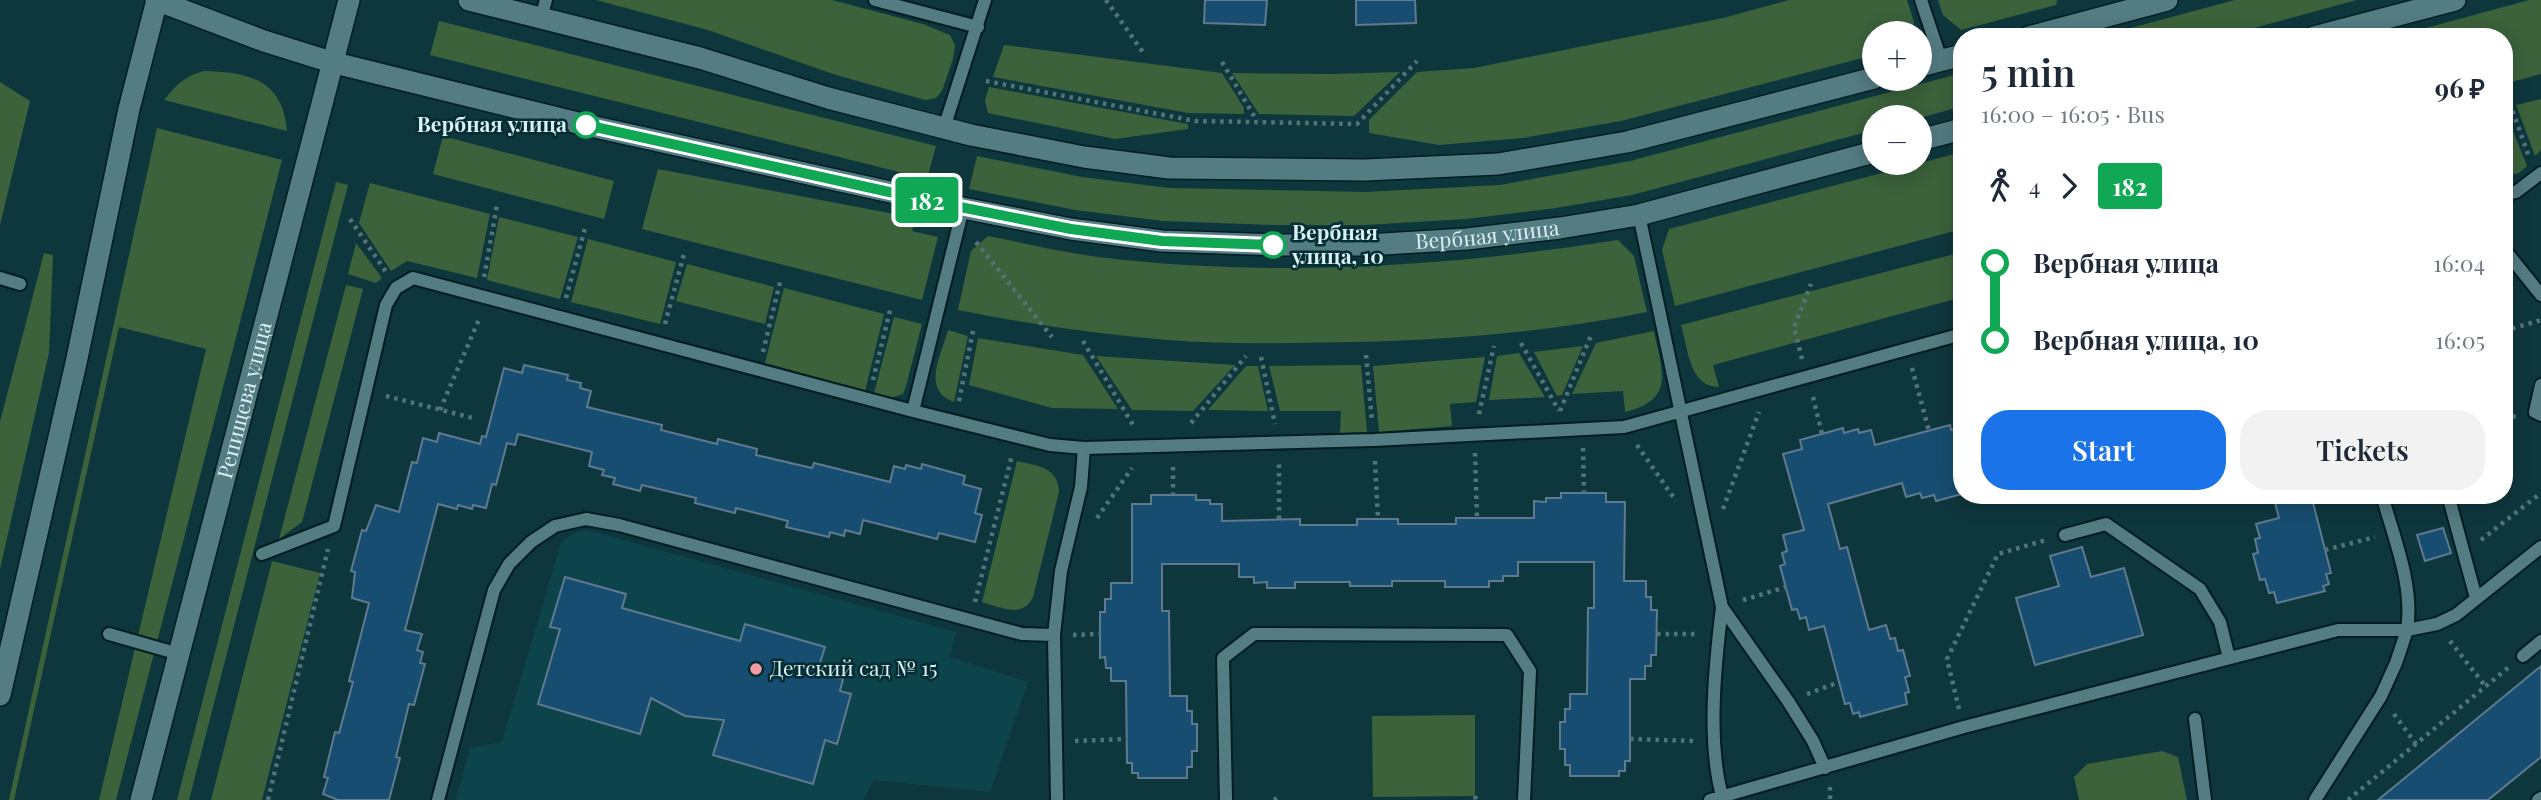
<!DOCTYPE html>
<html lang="en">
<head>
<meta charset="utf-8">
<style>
	body { margin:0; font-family:"Playfair Display",serif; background:#f2f2f3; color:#1f2937; height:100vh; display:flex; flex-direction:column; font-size:26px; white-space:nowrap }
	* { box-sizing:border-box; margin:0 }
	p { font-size:23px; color:#747a83 }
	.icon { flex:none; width:38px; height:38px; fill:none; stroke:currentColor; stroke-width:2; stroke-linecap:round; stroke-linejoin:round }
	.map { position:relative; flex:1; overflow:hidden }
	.side { position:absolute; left:1953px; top:28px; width:560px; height:476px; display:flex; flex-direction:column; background:#fff; border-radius:28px; box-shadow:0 4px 18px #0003 }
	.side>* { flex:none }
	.badge { padding:0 14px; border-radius:5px; font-size:24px; line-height:46px }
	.fabs { position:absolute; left:1862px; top:21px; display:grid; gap:14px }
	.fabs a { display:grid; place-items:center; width:70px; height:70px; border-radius:50%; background:#fff; box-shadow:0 4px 18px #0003; font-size:35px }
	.map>.badge { position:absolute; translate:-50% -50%; box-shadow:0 0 0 4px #fff }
	.legs { display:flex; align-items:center; gap:10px; height:77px; padding:0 28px; font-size:23px }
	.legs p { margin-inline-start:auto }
	.headline { display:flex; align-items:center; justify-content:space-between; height:119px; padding:0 28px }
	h1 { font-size:38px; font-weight:600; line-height:52px }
	.action { display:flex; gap:14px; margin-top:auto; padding:14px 28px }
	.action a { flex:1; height:80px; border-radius:28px; background:#1a73e8; color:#fff; font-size:28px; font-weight:600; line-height:80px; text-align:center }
	.action a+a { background:#f2f2f3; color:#1f2937 }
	ul { padding:0 28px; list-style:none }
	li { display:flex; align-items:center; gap:24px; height:77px; font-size:26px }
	li i { display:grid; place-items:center; width:10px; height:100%; margin:0 9px; background:currentColor }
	li i::after { content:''; width:18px; height:18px; margin:-9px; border:5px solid; border-radius:50%; background:#fff }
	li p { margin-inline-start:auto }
	li:first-child i { background:linear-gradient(#0000 50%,currentColor 0) }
	li:last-child i { background:linear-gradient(currentColor 50%,#0000 0) }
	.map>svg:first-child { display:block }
	.built { fill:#0d444c }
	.green { fill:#3b623b }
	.building { fill:#174d71; stroke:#5f7a8f; stroke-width:2 }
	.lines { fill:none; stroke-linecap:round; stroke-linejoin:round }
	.service-casing { stroke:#001d22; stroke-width:16 }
	.secondary-casing { stroke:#001d22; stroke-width:24 }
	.path { stroke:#527479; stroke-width:4.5; stroke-dasharray:3.5 5; stroke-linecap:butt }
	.service { stroke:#547c83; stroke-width:12 }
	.secondary { stroke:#547c83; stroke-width:21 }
	.line-1-casing { stroke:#fff; stroke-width:16 }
	.line-1 { stroke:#10a855; stroke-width:10 }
	.stop-1-dot { fill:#fff; stroke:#10a855; stroke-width:3.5 }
	.poi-dot { fill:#f49aa4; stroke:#022d33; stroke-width:2.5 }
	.labels { text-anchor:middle; stroke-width:5; stroke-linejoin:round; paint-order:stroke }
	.stop-label { font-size:21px; font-weight:bold; fill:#daeff2; stroke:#022d33; text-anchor:end }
	.street-label { font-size:21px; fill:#daeff2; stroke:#022d33 }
	.poi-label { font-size:21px; fill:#daeff2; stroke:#022d33; text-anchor:start }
</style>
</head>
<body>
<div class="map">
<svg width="2541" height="800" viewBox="0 0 2541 800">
	<rect width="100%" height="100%" fill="#0e373d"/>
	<path class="built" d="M587 530 956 632 950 657 1028 682 990 792 874 780 863 800H456L470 748 502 742 561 543 573 533Z"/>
	<path class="green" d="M596 0H832L923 24 950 35 955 45 953 59 942 91 936 98 925 100 833 74 708 30Z
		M1789 0H1907L1914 22 1912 33H1874V55L1621 121 1523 138 1439 145 1369 133V120L1417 72 1474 68 1723 18Z
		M1938 0H2057L2056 5 1961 30 1943 15Z
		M2235 0H2357L2221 37H2097Z
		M2529 0H2541V74L2504 84V37H2393Z
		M439 21 936 146 927 179 430 55Z
		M1004 45 1222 73 1244 108V114L1188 113 993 77Z
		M204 71C249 72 283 80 287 131L164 100C176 85 185 76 204 71Z
		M1400 72 1354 116 1259 114 1232 73 1332 74Z
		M1962 73V106L1920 118 1874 117V130L1632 195 1556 208 1466 219 1365 225H1275L1163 221 1075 210 969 189 977 156 1082 177 1169 188 1365 192 1500 185 1630 161Z
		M0 82 30 101 0 225Z
		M989 87 1188 124V129L1115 139 988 113 985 100Z
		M2541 99V150L2535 156 2516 105Z
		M2504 108 2527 166 2519 173 2504 177Z
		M157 128 282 160 116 800H99L206 349 119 327 14 800H9Z
		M443 136 614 181 604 219 433 174Z
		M1962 152V229L1675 306 1662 250 1669 229Z
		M658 169 915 218 912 231 938 237 922 300 642 229Z
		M336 182 348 185 189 800H177Z
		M370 183 490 214 477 278 407 261 391 271 359 223Z
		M499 217 578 237 560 299 487 280Z
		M988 236C1024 243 1061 252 1098 257 1271 278 1446 267 1618 240L1634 256 1647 312C1549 332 1452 340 1353 342 1291 343 1229 345 1167 340 1097 334 1027 324 958 310L971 251Z
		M588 239 676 262 660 324 571 302Z
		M356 243 382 278 376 283 348 274Z
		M1962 252V297L1713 365 1719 387C1689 387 1688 348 1681 325Z
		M44 253 53 255 49 353 0 569V422Z
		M687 264 774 287 765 324 676 301Z
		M346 285 363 289 302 522 279 539Z
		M784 288 884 314 865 391 765 363Z
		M894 317 922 324 906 386 903 394 890 398 874 393Z
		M948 330 968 336 954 402C921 390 941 356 948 330Z
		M1654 331C1662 372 1676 399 1625 412L1623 391 1572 394 1596 343Z
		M978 338 1083 355 1118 409 1052 408 969 385Z
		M1583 346 1562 395 1557 396 1534 352Z
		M1519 353 1545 397 1489 400 1497 356Z
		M1096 356 1235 365 1193 411 1132 410Z
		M1485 357 1476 402 1450 404 1452 426 1379 432 1373 366Z
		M1361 365 1367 432 1340 433 1341 411H1280L1269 366Z
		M1246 366H1258L1268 411 1208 410Z
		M1017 461C1038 466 1058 467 1059 492L1033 597C1023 619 1000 607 982 602Z
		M272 561 320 573 262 800H211Z
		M1475 715V796L1373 797 1372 716Z
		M2162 751 2178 757 2187 800H2079L2074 777 2087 764Z"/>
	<path class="building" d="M1205 0H1267L1265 25 1204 23Z
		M1356 0H1415L1416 23 1356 25Z
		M524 365 568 375 567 380 581 383 580 388 591 391 587 407 662 425 661 430 717 444 718 439 757 449 756 455 812 468 814 463 890 482 894 466 905 469 906 465 921 469 922 464 965 476 963 484 981 489 975 513 982 515 975 542 939 533 937 539 863 520 860 534 845 530 844 536 830 532 829 537 786 527 788 521 736 508 735 513 695 503 696 498 642 485 640 491 613 484 615 478 602 475 604 470 589 466 592 452 518 434 515 445 507 443 496 485 492 484 486 508 473 505 472 509 458 505 457 509 438 504 405 630 422 634 417 650 423 652 420 663 425 664 414 705 409 704 396 757 400 758 389 800H338L323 794 328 778 324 777 335 732 339 733 353 682 349 681 369 603 352 598 355 572 351 571 362 530 366 531 376 505 399 512 412 462 417 463 423 438 437 442 439 433 480 444 482 436 486 437 504 368 522 373Z
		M1950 425 1951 430 1962 427V494L1936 501 1934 495 1922 498 1920 493 1906 497 1902 483 1828 504 1840 549 1847 547 1869 630 1886 625 1890 639 1895 638 1898 651 1903 650 1910 676 1905 677 1909 692 1905 693 1907 704 1860 717 1859 712 1853 714 1850 703 1845 704 1824 626 1809 630 1806 617 1800 619 1797 609 1792 610 1780 566 1785 564 1782 553 1787 551 1783 535 1804 530 1783 454 1802 449 1800 440 1843 428 1844 433 1858 429 1859 433 1871 430 1875 445Z
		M1561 493H1606V502H1625L1624 581H1646V597H1651V610H1657L1656 655H1651V666H1645V679H1630V761H1625V771H1619V776H1570V765H1565V749H1560V722H1565V709H1570V694H1587L1588 608H1594V562H1518V576H1503V581H1489V587H1445V581H1392V586H1350V582H1295V588H1267V582L1254 583V577H1239V564H1162V611H1169L1170 696H1187V711H1192V724H1197V751H1192V767H1187V778H1138V773H1132V763H1127L1126 681H1111V668H1106L1105 657 1100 658V612H1105V599H1111V583H1132V504H1151V495H1196V500H1210V504H1222V521L1300 519V525H1357V519H1398V524H1456V518H1534V501L1546 502V498H1561Z
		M2273 495H2311L2331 573 2326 574 2329 584 2323 586 2325 591 2277 603 2274 592 2269 593 2265 579 2260 580 2253 554 2258 553 2255 539 2260 538 2256 524 2279 518Z
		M2443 528 2451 553 2425 561 2417 535Z
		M2082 547 2091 577 2124 568 2143 635 2035 665 2016 598 2059 586 2050 556Z
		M565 577 626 594 622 608 740 641 745 624 825 647 817 672 843 679 840 691 851 694 837 744 825 740 813 784 713 755 724 720 685 716 651 698 640 734 538 704 560 629 550 627Z
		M2541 666V757L2488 800H2378Z"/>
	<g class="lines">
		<defs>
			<path id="service" d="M875 0 978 27
				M1921 0 1941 60
				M541 18 546 0
				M944 128 985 0
				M2504 195 2516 192 2541 173
				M1639 215 1722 607 1788 701 1813 741 1825 768
				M2504 249 2541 295
				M0 278 20 284
				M2541 385 2535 412 2541 415
				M913 411 963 208
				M2448 495 2476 598
				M2065 535 2106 524 2200 589 2220 622 2229 658
				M262 554 334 526 386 305 396 288 413 278 913 411 1050 445 1084 448 1374 440 1624 427 1962 334
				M1722 607C1715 665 1707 740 1722 796
				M109 634 179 654
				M2523 656 2541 641
				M2195 719 2205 800
				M438 800 494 590 509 564 531 542 555 526 586 519 619 525 1022 634 1054 635
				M1057 800 1054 635 1061 571 1081 487 1084 448
				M1226 800 1223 658 1254 634 1507 635 1530 671 1524 800
				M1710 800 1964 727 2338 630H2407C2414 585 2394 539 2382 495
				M2315 800 2381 696 2396 663 2407 630 2437 624 2456 615 2541 547
				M2538 800 2541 798"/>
			<g id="secondary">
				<path id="s1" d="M156 0 264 41 331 62 586 125 963 208 1071 229 1162 241 1276 245H1366L1467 239 1560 228 1639 215 1874 152"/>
				<path d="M469 0 700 58 828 98 971 135 1084 157 1169 168 1365 170 1498 164 1627 142 1874 78"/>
				<path d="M2029 37 2167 0"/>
				<path d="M2314 37 2455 0"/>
				<path d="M1920 66 1962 55"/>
				<path d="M1920 140 1962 129"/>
				<path d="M0 695 76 363 129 109 157 0"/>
				<path id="s2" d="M141 800 349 0"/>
			</g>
		</defs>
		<use href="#service" class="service-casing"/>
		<use href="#secondary" class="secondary-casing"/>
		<path class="path" d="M1106 0 1145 55
			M1222 62 1257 121
			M986 81 1195 121 1357 124 1417 61
			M2507 95 2529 157
			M350 219 386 272
			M976 242 1052 337
			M484 277 497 205
			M566 298 585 228
			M665 324 684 254
			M2504 331 2541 320
			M1083 341 1133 425
			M1521 343 1559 411
			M763 352 781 278
			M1366 355 1372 421
			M1261 357 1275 424
			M1802 359 1794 327 1811 284
			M1912 368 1929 431
			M873 380 891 306
			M386 396 473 418
			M1813 397 1822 434
			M959 401 974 326
			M440 410 480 317
			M1560 411 1592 333
			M1479 414 1494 346
			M2504 418 2517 416
			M1191 423 1246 356
			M1637 445 1676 501
			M1583 448 1584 493
			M1475 453 1477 518
			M1375 461 1378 519
			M1173 467V495
			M1723 509 1759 412
			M1097 518 1132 468
			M1279 519V464
			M2481 540 2541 493
			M2325 550 2375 537
			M1743 600 1786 587
			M975 602 1012 455
			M1657 634H1698
			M1073 635 1100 634
			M2450 641 2486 687
			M1807 694 1839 682
			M1959 709 1947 659 1998 554 2046 540
			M2394 714 2416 744
			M1630 739 1696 741
			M1075 741 1127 739
			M1830 787V800
			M1475 796 1476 800
			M268 800 328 549
			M1274 800 1277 798
			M2348 800 2509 667"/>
		<use href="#service" class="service"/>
		<use href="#secondary" class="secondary"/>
	</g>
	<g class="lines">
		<defs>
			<path id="line-1" d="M586 125 930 201 1071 229 1162 241 1273 245"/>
		</defs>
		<use href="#line-1" class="line-1-casing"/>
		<use href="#line-1" class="line-1"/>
	</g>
	<g class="stop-1-dot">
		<circle cx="586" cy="125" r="12"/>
		<circle cx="1273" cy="245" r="12"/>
	</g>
	<circle class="poi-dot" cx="756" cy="669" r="7"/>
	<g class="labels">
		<g class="stop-label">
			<text x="567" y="132">Вербная улица</text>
			<text x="1292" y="240" text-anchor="start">Вербная<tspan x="1292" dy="24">улица, 10</tspan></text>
		</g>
		<g class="street-label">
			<text dy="7" stroke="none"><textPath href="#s1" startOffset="1362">Вербная улица</textPath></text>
			<text dy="7" stroke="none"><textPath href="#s2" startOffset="413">Репищева улица</textPath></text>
		</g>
		<g class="poi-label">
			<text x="770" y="676">Детский сад № 15</text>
		</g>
	</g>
</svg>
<div class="fabs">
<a>+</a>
<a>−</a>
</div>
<b class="badge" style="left:927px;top:200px;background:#10a855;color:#fff">182</b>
<section class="side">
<div class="headline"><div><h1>5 min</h1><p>16:00 – 16:05 · Bus</p></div><b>96 ₽</b></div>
<div class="legs"><svg class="icon" aria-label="walk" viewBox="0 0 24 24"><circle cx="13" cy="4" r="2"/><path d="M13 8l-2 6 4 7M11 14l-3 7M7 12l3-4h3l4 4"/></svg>4<svg class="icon" aria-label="forward" viewBox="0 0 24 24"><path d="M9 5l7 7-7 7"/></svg><b class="badge" style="background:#10a855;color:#fff">182</b></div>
<ul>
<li><i style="color:#10a855"></i><b>Вербная улица</b><p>16:04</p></li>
<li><i style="color:#10a855"></i><b>Вербная улица, 10</b><p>16:05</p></li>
</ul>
<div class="action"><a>Start</a><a>Tickets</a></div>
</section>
</div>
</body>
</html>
